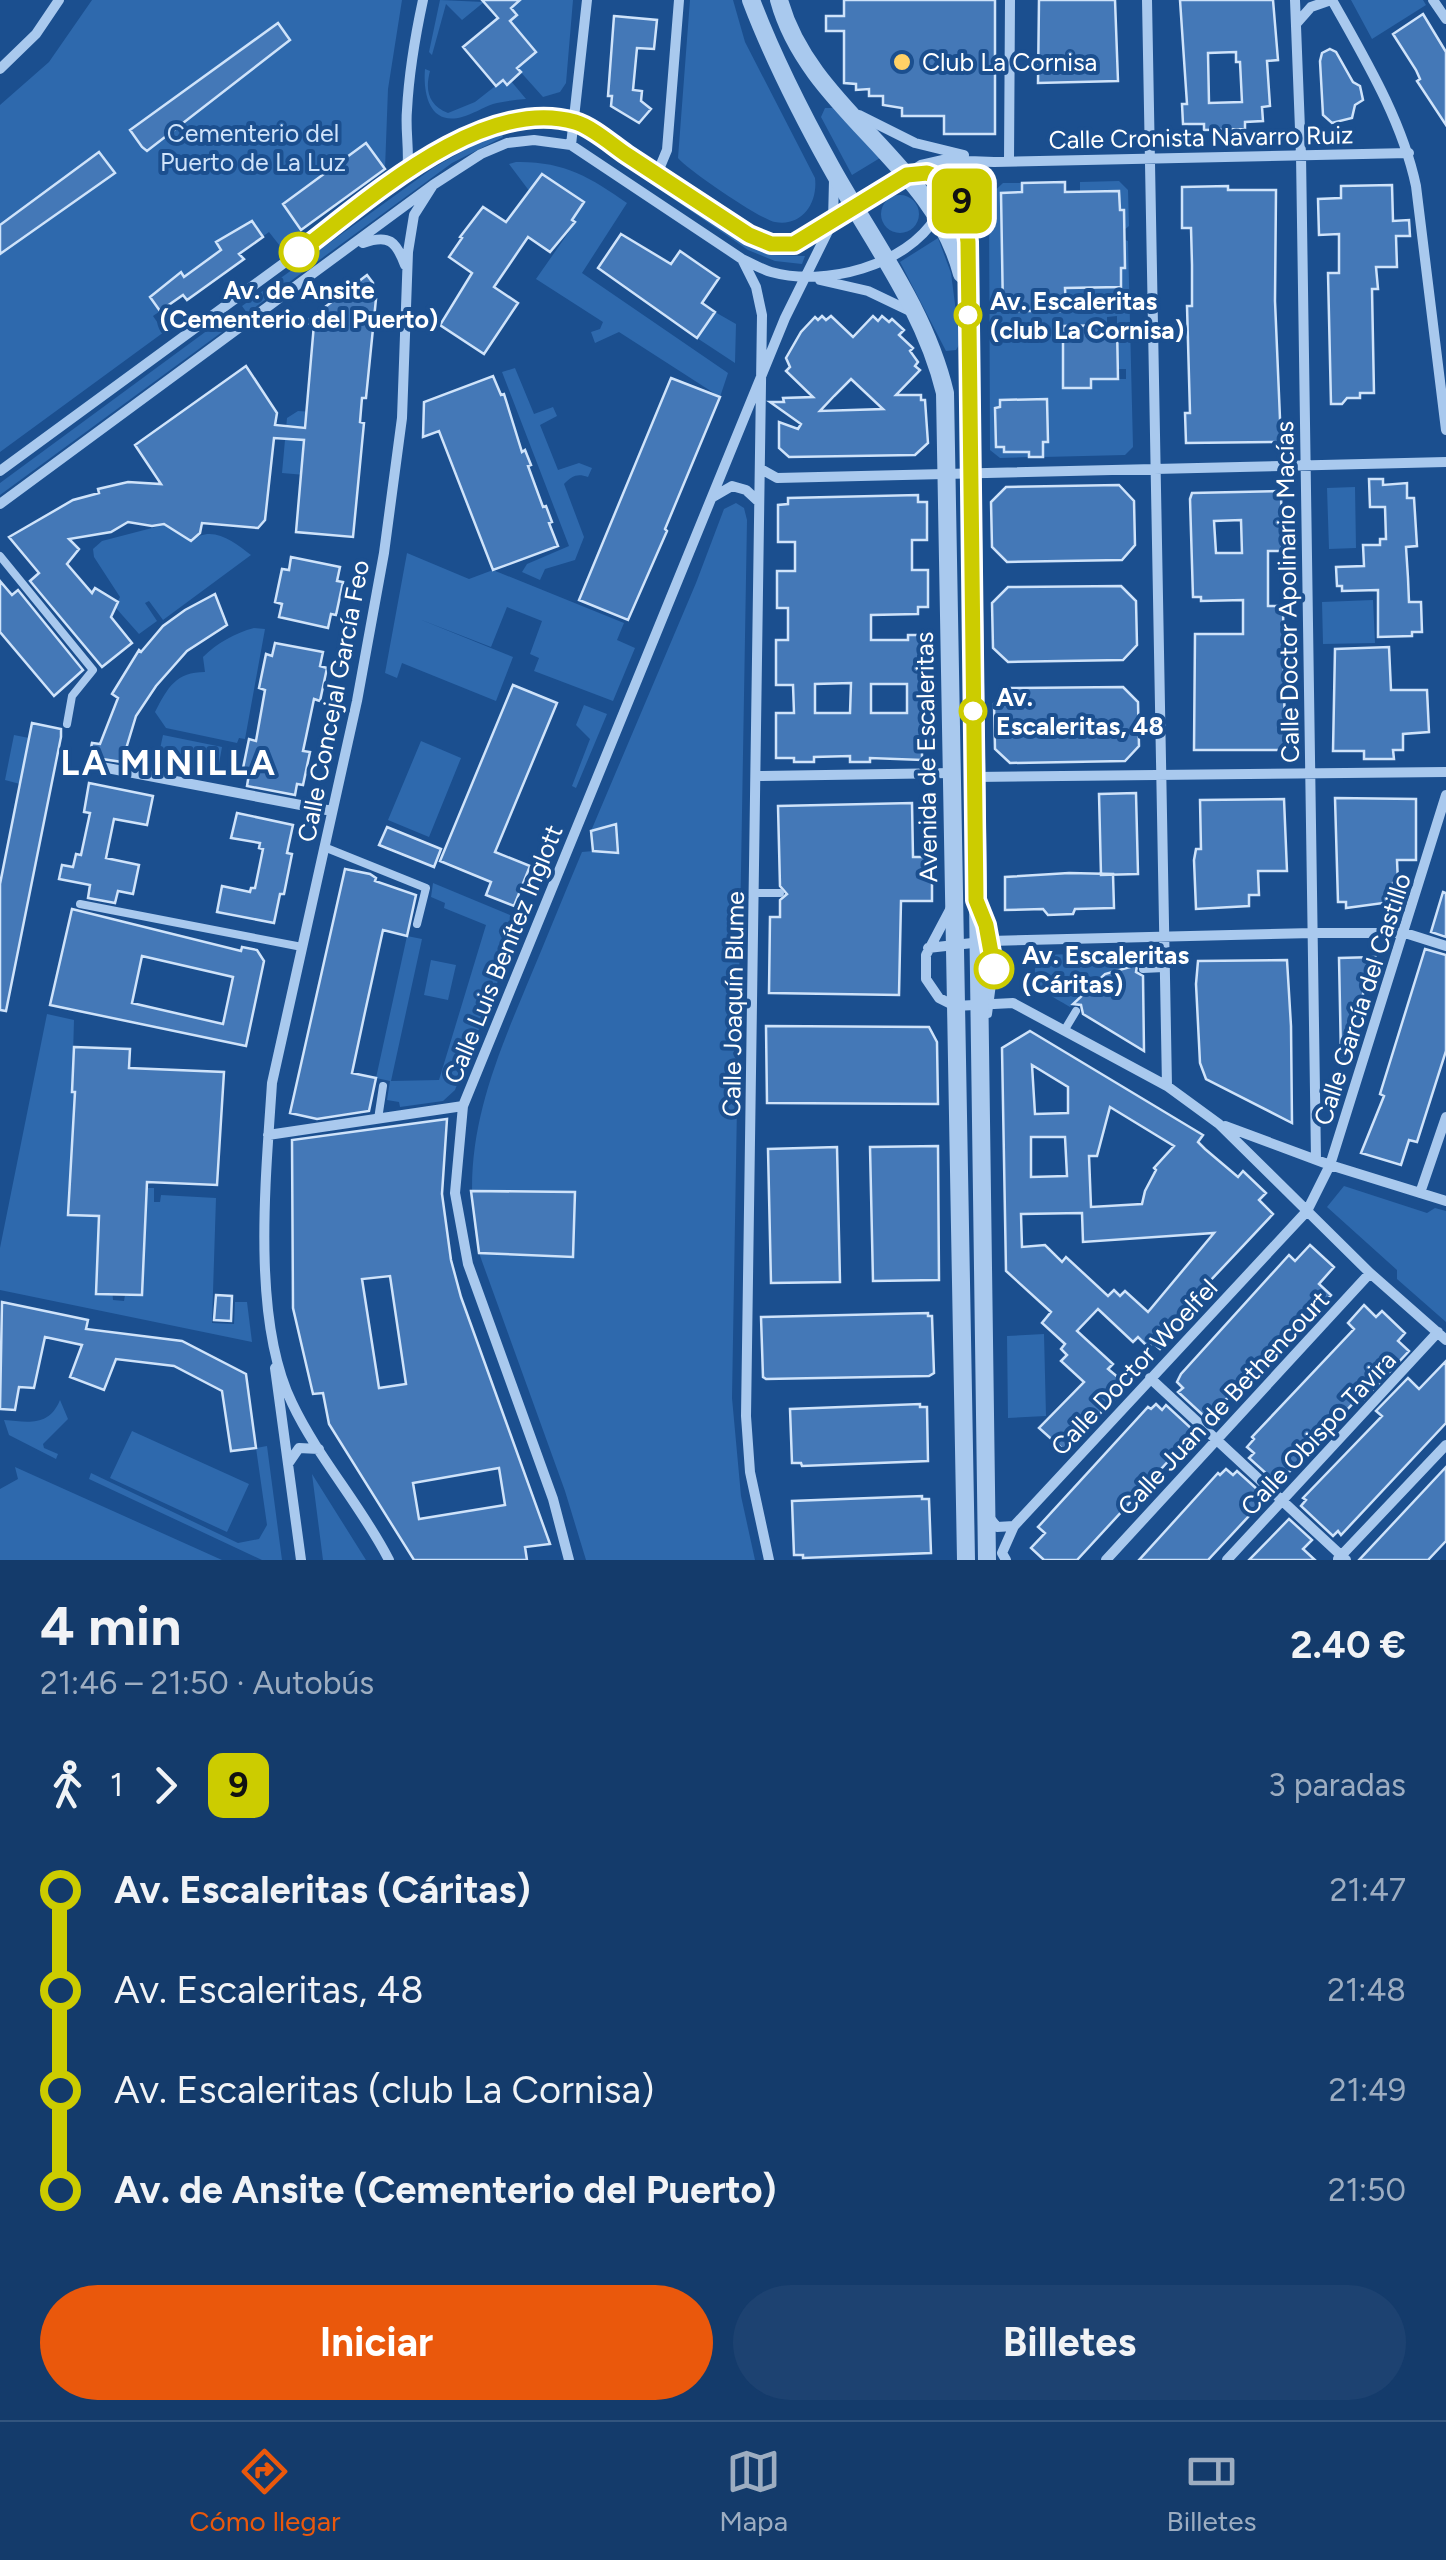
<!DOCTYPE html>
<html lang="es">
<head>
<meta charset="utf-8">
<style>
	body { margin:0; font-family:Figtree,sans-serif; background:#1d4271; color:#f1f3f6; height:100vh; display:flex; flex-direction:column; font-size:38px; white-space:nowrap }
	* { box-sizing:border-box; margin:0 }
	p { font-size:32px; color:#9dadc1 }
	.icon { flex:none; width:55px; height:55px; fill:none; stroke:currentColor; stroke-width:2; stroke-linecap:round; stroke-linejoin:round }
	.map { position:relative; height:1560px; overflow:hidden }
	.sheet { display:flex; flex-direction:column; background:#143b6b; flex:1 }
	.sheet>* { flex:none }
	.badge { padding:0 20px; border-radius:15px; font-size:35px; line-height:65px }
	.map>.badge { position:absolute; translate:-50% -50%; box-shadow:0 0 0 5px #fff }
	.legs { display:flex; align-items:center; gap:15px; height:110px; padding:0 40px; font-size:32px }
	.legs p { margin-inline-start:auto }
	.overview { display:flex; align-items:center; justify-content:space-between; height:170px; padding:0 40px }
	h1 { font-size:55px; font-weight:700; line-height:75px }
	.button { display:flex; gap:20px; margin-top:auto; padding:20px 40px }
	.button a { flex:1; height:115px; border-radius:60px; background:#ea580c; color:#fff; font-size:40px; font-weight:700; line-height:115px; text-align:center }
	.button a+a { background:#1d4271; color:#f1f3f6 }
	ul { padding:0 40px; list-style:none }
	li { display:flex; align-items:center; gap:35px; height:100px; font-size:38px }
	li i { display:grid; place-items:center; width:15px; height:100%; margin:0 12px; background:currentColor }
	li i::after { content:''; width:25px; height:25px; margin:-12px; border:8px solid; border-radius:50%; background:#143b6b }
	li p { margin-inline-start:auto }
	li:first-child i { background:linear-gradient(#0000 50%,currentColor 0) }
	li:last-child i { background:linear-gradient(currentColor 50%,#0000 0) }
	.dock { display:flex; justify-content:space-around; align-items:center; height:140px; border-top:2px solid #33557e; background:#143b6b; font-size:28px; color:#9dadc1 }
	.dock a { display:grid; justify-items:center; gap:5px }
	.dock .on { color:#ea580c }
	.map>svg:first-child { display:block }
	.green { fill:#2e69ad; fill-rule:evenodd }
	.building { fill:#4478b7; stroke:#cfe3fa; stroke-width:2.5; fill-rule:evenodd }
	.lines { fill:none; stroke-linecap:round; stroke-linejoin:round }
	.service { stroke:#a9c9ee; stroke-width:8 }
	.minor { stroke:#a9c9ee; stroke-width:10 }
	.tertiary { stroke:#a9c9ee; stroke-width:18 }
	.line-1-casing { stroke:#fff; stroke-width:22 }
	.line-1 { stroke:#cc0; stroke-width:15 }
	.poi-dot { fill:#ffd166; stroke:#1b4f8f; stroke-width:4 }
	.stop-1-dot { fill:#fff; stroke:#cc0; stroke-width:5 }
	.labels { text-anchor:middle; stroke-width:8; stroke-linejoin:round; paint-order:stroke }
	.poi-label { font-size:25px; fill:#fff; stroke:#1b4f8f; text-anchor:start }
	.park-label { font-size:25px; fill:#cfe3fa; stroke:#1b4f8f }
	.street-label { font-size:25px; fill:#fff; stroke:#1b4f8f }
	.stop-label { font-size:25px; font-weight:bold; fill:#fff; stroke:#1b4f8f; text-anchor:start }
	.district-label { font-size:35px; font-weight:bold; letter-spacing:2.5px; fill:#fff; stroke:#1b4f8f }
</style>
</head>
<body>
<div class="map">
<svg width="1446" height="1560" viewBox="0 0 1446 1560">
	<rect width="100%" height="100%" fill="#1b4f8f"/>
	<path class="green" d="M92 0H402L388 89 385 169 280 246 269 232 240 253 244 259 187 300 182 296 153 316 164 332 0 452V105L49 62Z
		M440 0 484 2 462 20 446 4 432 55 429 52Z
		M520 0H573L566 83 560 92 543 97 517 68 536 52 510 21 511 8Z
		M690 0H733L745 42 815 178C818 203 802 227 775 222 761 220 688 170 678 158Z
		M1351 0H1423L1426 5 1372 39Z
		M425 69 430 71C425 90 428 105 448 113L475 102 503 80 507 84 511 81 526 99C515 100 503 101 493 104 482 108 473 114 462 117 429 126 423 93 425 69Z
		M825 108H833L880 158 852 175 821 117Z
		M502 134 503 137 452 163 247 313 242 306 433 168 475 144Z
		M595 141 750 246 773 255 805 256 802 264 775 261 748 250 593 144Z
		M516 162C563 161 590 177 627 203L582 273 728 373 720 397 619 332 595 343 591 332 600 329 603 322 536 279 575 223 572 220 584 203 542 174 530 192 509 164Z
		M1119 181 1128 190 1129 226 1124 230 1119 191 1080 192V182Z
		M1003 183H1022V192L1001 193 1003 302H996V312L1065 310 1058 266 1082 269V288L1121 287 1120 238 1128 241 1133 447 1125 455 1043 457V442H1048V405L1038 399 1001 400 1000 407 995 408 996 447H1004L1005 452H1029V457L1000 458 990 450 989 196ZM1117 316V369H1126V379H1091L1064 388 1063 336H1055V326H1107V317Z
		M881 214a19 19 0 1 1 38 0a19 19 0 1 1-38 0Z
		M938 238 951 273 960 343 956 350 946 351 900 262Z
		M715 312 736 324 735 363 697 338Z
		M231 313 237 321 0 495V483Z
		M515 368 534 414 553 407 557 416 540 425 558 470 579 463 592 468 588 477C577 473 572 476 564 484L584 537 575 560 545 569 540 580 522 572 527 564 569 546 502 372Z
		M298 411 330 413 305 428 288 426 303 440 302 463 329 465 328 477 282 473 287 418Z
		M1355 487 1356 548 1329 549 1327 488Z
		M736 503 744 508 747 520 732 1398 741 1496 755 1560H586L565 1491 479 1253C458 1153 488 1078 526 987 545 942 563 897 582 852L593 851 591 831 696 583 724 509Z
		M175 522 191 541C212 524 234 542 251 555L163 620 149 601 145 603 157 621 139 634 115 607 120 597 94 557 93 549 102 541Z
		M407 553 469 579 493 570 624 623 617 640 635 648 613 701 534 671 539 658 530 654 542 621 507 607 491 647 419 619 513 657 496 701 402 663 397 678 385 673Z
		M1373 600 1375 643 1323 644 1322 602Z
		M254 628 265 629 245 739 239 738 237 743 166 728 155 712C168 687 176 672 205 672L203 657C217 643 235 633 254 628Z
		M584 705 607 714 576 788 572 786 590 739 576 725Z
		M14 735 29 738 20 784 5 780Z
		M163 735 222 747 217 775 157 763Z
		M421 741 461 758 429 837 388 820Z
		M433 883 522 920 455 1090 443 1101 400 1107 399 1102 387 1100 390 1081 376 1078 407 936 422 939 391 1081 439 1080 486 925 444 908 445 903 431 897Z
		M1144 952 1143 963 1105 974 1070 1007C1047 993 1024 986 1040 955Z
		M431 960 456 965 448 1000 424 995Z
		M47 1014 74 1020 72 1091 78 1092 82 1181 69 1182 68 1215 89 1216 91 1182 104 1183 113 1300 124 1301 125 1295H142L146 1188H154V1202H160L161 1195 216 1198 212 1323 234 1324 235 1302H247L252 1342 0 1290V1248Z
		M1344 1186 1427 1213 1435 1208 1446 1211V1322L1397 1279V1270L1327 1207Z
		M1044 1334 1046 1416 1008 1418 1007 1336Z
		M60 1400 68 1419 43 1444 44 1448 58 1454 56 1459 9 1435 4 1420C28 1422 49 1427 60 1400Z
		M132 1431 249 1484 227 1532 110 1478Z
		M267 1446 282 1560H262L89 1479 91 1473 238 1543 259 1539 267 1525 256 1448Z
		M15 1467 222 1560H0V1489L18 1479Z
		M312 1474 366 1560H323Z"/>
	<path class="building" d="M482 0H520L511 8 517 15 510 21 536 52 517 68 521 72 507 85 503 80 496 86 463 47 498 18Z
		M844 0H995V134H944V116H902V108L883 105V96H869V89L856 90V84L844 83V31H826V16H844Z
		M1039 0H1115L1118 81 1038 83Z
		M1180 0H1273L1278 60 1267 61 1270 106 1262 107 1263 121 1245 122V129L1204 130V124H1183L1182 104H1187ZM1236 52V62H1240L1242 102 1209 103 1208 53Z
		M1423 14 1446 52V125L1417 81 1420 79 1416 70 1393 34Z
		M614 16 657 20 654 49 637 48 633 90 642 91 641 101 651 109 639 123 611 106 612 96H608Z
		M278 23 290 40 147 151 142 147 130 130Z
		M1330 49 1336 52 1353 82 1360 86 1363 100 1355 105 1352 118 1332 123 1323 115 1320 61 1322 53Z
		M366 143 385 169 301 230 283 204Z
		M99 152 115 173 0 254V225Z
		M542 174 584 202 572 220 575 222 550 252 528 237 494 287 518 303 484 354 440 325 472 273 449 257 462 238 460 237 483 207 506 222Z
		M1065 182V192L1119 191 1120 210H1124L1125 268H1121V287L1065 288 1066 311H1003L1001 193 1022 192V183Z
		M1392 185 1393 221 1409 220 1410 236H1396L1397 267H1376L1378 289H1372L1374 393H1360V398H1347L1342 404H1331L1328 273H1339V234L1319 235 1318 199 1341 198V186Z
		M1228 186V190H1276L1275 301 1281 442 1186 443 1185 413H1190L1187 306H1192V265L1191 228H1182V187Z
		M252 221 263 237 239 254 244 259 187 300 183 295 160 311 150 297 181 272 184 277 221 250 216 242Z
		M621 234 671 264 680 251 719 278 702 303 715 312 697 338 598 268Z
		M367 275 373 283 372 298 376 299 366 398H362L360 422 364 423 353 537 296 532 304 440 274 438 265 520 258 528 202 523 200 533 191 541 164 524 152 526 128 522 111 532 69 539 79 549 67 564 92 593 95 588 118 602 111 617 132 643 102 667 30 581 39 573 9 537 73 500 99 493 98 489 128 482 161 484 135 445 246 366 277 413 275 425 305 428 314 324 304 323Z
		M822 316 826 320 831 316 853 337 873 316 878 321 882 316 889 322 892 319 904 330 899 335 913 348 910 351 918 362 915 366 920 370 896 395H921V400H925L928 443 915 455 789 457 779 448V422L798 429 801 424 770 402H784L783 398 813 397 786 371 790 367 786 358 801 332 815 317 818 320ZM851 379 883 409 820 411 834 396Z
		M1117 325 1118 379H1091V388H1063V326Z
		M493 376 501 395 504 394 522 452 525 450 531 465 528 466 543 507 546 506 552 522 549 523 558 546 493 570 439 431 423 437 424 402Z
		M671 378 720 397 665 529 667 531 628 620 579 600Z
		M1047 399 1048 442H1043V457H1029V452H1004V447H996L995 408 1000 407V400Z
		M1369 479H1383V485L1407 483V498H1414L1417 546 1406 547 1408 578 1409 602H1421L1422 632H1412V636L1378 637V590L1342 591V586H1337L1336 567 1364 566 1363 545H1380V539H1386L1385 507H1370Z
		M1119 485 1134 501 1135 545 1122 560 1007 562 992 547 991 502 1006 487Z
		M1281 491 1282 551H1268V606H1283L1285 750H1194L1195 634H1243V600L1201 601V597H1193L1190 499 1192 493ZM1241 520 1242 553H1216L1214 521Z
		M918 495V502H927V540H912V570H928V607H918V614L871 615V640H908V635H922V760L870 758V762H850V756L814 757V762H794V758H776V713H794L793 685H776V640H788V608H777V571H795V542H778V505L788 504V498ZM851 683 850 713H815V684ZM871 684H907V713H871Z
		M291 557 340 567 337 581 343 582 336 615 331 614 328 628 279 617 282 604 275 602 282 569 289 570Z
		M0 581 12 595 18 590 83 670 54 696 0 632Z
		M1121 586 1136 601 1137 645 1123 660 1008 662 993 648 992 603 1008 587Z
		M215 594 227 625 187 651 156 686 136 716 122 762 89 757 92 743 100 744 118 698 112 694 139 650 141 652 163 626 185 610Z
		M275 643 323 652 320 666 327 668 320 701 314 699 306 737 303 751 310 752 303 785 297 784 295 795 247 786 249 774 242 773 249 739 256 741 265 690 259 688 266 654 272 656Z
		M1389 647 1391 690H1427L1429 732 1403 734V750H1393L1394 759H1364V751H1333L1335 649Z
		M513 685 557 703 495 852 530 866 514 906 486 895 491 882 440 861Z
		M1123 687 1138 702 1139 746 1125 761 1010 763 995 749 994 704 1010 688Z
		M32 723 61 729V737L6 1011 0 1010V884Z
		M89 783 153 796 147 825 114 819 106 858 139 865 133 894 118 891 115 903 88 898 90 885 59 879 62 865 73 867 76 854 81 855 90 813 84 812Z
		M1136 793 1138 874 1101 875 1099 794Z
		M1335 798 1416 799V860H1397L1398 883H1393L1391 902 1346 908V902H1338Z
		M1284 799 1287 871H1258L1259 895H1249V906L1196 909 1194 860 1196 849H1201L1200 800Z
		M912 803 913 857H932V901H901L899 995 769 993 770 917H780V900L787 894 780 886 778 806Z
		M237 813 293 825 287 853 292 854 284 894H280L274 923 217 912 222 886 250 892 251 888H255L263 849 259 848 260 843 231 838Z
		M616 824 618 853 593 851 591 831Z
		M387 827 441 849 434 867 379 845Z
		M345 869 370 874 376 878 375 881 416 895 407 936 383 930 365 1012 352 1073 376 1078 369 1111 317 1119 290 1113Z
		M1069 873 1113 874 1114 908 1075 909 1073 914 1048 915 1043 909 1005 910V877Z
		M1443 892 1446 893V937L1431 932Z
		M72 909 241 951 242 947 257 950 264 961 246 1046 50 1005ZM142 956 233 977 223 1024 132 1003Z
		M1425 949 1446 955V1051L1417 1142 1409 1140 1401 1165 1361 1153 1384 1096 1380 1094Z
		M1375 957 1343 1056H1341L1339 958Z
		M1287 960 1291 1026 1292 1123 1206 1079 1200 1063 1196 984 1198 961Z
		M1137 965 1136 972 1143 976 1144 1051 1083 1014 1081 1005 1073 1004 1105 974Z
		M766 1026 929 1027 937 1042 938 1104 767 1103Z
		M1030 1031 1203 1135 1198 1142 1205 1149 1238 1177 1243 1171 1266 1193 1259 1200 1273 1214 1210 1281 1217 1288 1171 1334 1173 1336 1160 1349 1153 1343 1148 1347 1138 1337 1133 1342 1098 1309 1077 1331 1113 1364 1108 1369 1120 1379 1115 1385 1122 1392 1076 1437 1066 1452 1039 1428 1084 1382 1061 1361 1067 1355 1061 1349 1065 1344 1042 1323 1051 1312 1006 1271 1002 1048ZM1032 1065 1068 1087V1113L1035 1114ZM1110 1107 1174 1146 1154 1168 1156 1170 1145 1191 1142 1204 1091 1207 1089 1156H1097ZM1031 1137H1065L1067 1176 1031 1177ZM1082 1213 1083 1242 1214 1233 1148 1312 1125 1291 1120 1296 1114 1290 1108 1296 1066 1257 1062 1262 1045 1245 1022 1247 1021 1214Z
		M74 1047 130 1049 129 1068 224 1072 217 1185 147 1182 142 1295 96 1294 99 1216 68 1215 75 1092H72Z
		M447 1119 442 1194 451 1260 461 1297 550 1544 525 1547 527 1560H414L329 1424 323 1393 313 1394 293 1308 292 1140ZM390 1276 406 1384 379 1388 362 1279ZM499 1468 505 1505 419 1519 413 1483Z
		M938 1146 939 1280 873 1281 870 1147Z
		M837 1147 840 1282 771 1283 768 1149Z
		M471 1191 575 1192 573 1257 479 1253Z
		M1310 1245 1334 1267 1319 1284 1331 1295 1320 1308 1315 1304 1229 1397 1205 1417 1178 1392 1183 1388 1177 1382 1181 1374 1289 1255 1295 1261Z
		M216 1295 232 1296 231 1321 214 1320Z
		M2 1302 88 1320 86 1329 182 1341 246 1374 256 1448 231 1451 222 1391 174 1366 116 1359 104 1390 70 1377 82 1345 45 1337 34 1388 19 1387 15 1410 0 1409Z
		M1364 1305 1376 1317 1382 1311 1405 1333 1398 1341 1409 1351 1364 1399 1360 1396 1288 1473 1285 1471 1280 1478 1274 1472 1270 1477 1249 1458 1254 1453 1247 1447 1254 1439 1252 1437 1354 1329 1348 1323Z
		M928 1313V1316H932L934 1373 929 1376 766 1379 763 1377 761 1317Z
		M1446 1361V1423L1341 1535 1338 1531 1333 1536 1301 1506 1306 1500 1303 1498 1382 1416 1376 1411 1408 1378 1419 1389Z
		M920 1404V1407H927L928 1461 802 1466 801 1463H792L790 1409Z
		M1156 1404 1162 1410 1166 1405 1193 1430 1183 1441 1185 1443 1077 1560H1044L1031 1548 1045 1533 1038 1527 1148 1407 1151 1409Z
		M1446 1467V1541L1428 1560H1359Z
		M1226 1469 1233 1475 1237 1471 1258 1490 1254 1495 1262 1502 1208 1560H1139L1218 1473 1220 1475Z
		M922 1496V1499H929L931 1553 803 1558V1555H794L792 1501Z
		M1289 1519 1312 1540 1303 1549 1315 1560H1249Z"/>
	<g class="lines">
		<path class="service" d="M0 556 93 670 72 696 67 724
			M324 847 426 888 417 924
			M755 893H780
			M80 904 302 947
			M1143 969 1164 968
			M988 1014 994 969 990 941
			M1064 1031 1076 1011
			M378 1119 383 1086"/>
		<path class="minor" d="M1147 0 1167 1086
			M1295 0 1301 155 1316 1159
			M1332 0C1365 59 1402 120 1416 186L1446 430
			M1433 0 1446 19
			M1296 24 1311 7 1331 0
			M0 69 36 34 59 0
			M859 115 915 143 964 155
			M571 145 587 0
			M1009 161 1010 0
			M407 173C410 151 405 131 407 110 409 72 415 37 423 0
			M657 174 667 150 679 0
			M363 243C389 234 396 241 405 265
			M742 259 756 287 762 315 746 1416 750 1472 769 1560
			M820 280 868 291 912 312
			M761 469 777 478 1446 462
			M0 471 407 173 484 129 504 122 538 118 576 122 749 235 771 244H794L921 165 943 160 994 162 1409 153
			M713 497 732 486 746 490 759 502
			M0 504 433 185 481 154 507 143 534 140 571 145 742 259C751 263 761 269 771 272 825 287 906 266 936 217
			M102 767 332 811
			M758 776 952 773
			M974 777 1446 772
			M953 904 926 955V979L939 998 955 1006 1013 1003 1167 1086 1219 1124 1370 1273 1446 1340
			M928 948 990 941 1313 933H1405L1446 946
			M1225 1126 1330 1165 1446 1201
			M268 1135 463 1106
			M1420 1193 1446 1117
			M275 1368 301 1560
			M1150 1378 1346 1560
			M288 1464 299 1448 319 1449
			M989 1517 997 1527 1014 1526 1307 1211 1330 1165 1446 795
			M1338 1559 1446 1445
			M389 1560C361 1505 318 1458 292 1403 251 1319 266 1176 272 1083L357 701 384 553 402 418 408 252 414 215 433 185
			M569 1560 553 1499 468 1264 455 1193 463 1106 785 318 833 221 834 180
			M1006 1560 1002 1553 1014 1526
			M1106 1560 1370 1273
			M1227 1560 1438 1332"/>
		<path class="tertiary" d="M751 0C773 58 801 113 831 167 872 241 925 309 945 393L966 1560
			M779 0C809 110 933 162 962 274
			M907 175 932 174 954 184 963 204 969 242 987 1560"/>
	</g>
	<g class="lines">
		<defs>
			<path id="line-1" d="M299 252C368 200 482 95 575 122 592 127 611 144 627 155 667 181 708 208 749 235L771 244H794L907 175 927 173 954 184 963 204 968 242 976 900 986 925 994 969"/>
		</defs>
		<use href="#line-1" class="line-1-casing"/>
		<use href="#line-1" class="line-1"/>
	</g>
	<circle class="poi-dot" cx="902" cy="62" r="10"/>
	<g class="stop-1-dot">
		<circle cx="299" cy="252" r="18"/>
		<circle cx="968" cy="315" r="12"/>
		<circle cx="973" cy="711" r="12"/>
		<circle cx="994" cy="969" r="18"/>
	</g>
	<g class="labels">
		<g class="poi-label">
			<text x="922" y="71">Club La Cornisa</text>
		</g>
		<g class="park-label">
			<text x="253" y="142">Cementerio del<tspan x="253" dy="29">Puerto de La Luz</tspan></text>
		</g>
		<g class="street-label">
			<text transform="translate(1201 137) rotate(-1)" y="9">Calle Cronista Navarro Ruiz</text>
			<text transform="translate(1287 592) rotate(-91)" y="9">Calle Doctor Apolinario Macías</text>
			<text transform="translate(333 701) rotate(-79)" y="9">Calle Concejal García Feo</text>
			<text transform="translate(926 757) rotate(-91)" y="9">Avenida de Escaleritas</text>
			<text transform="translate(503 954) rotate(-68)" y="9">Calle Luis Benítez Inglott</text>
			<text transform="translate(1362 999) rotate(-72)" y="9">Calle García del Castillo</text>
			<text transform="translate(733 1004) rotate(-89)" y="9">Calle Joaquín Blume</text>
			<text transform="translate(1134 1367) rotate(-47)" y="9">Calle Doctor Woelfel</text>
			<text transform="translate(1223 1403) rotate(-47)" y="9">Calle Juan de Bethencourt</text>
			<text transform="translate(1318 1433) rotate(-47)" y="9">Calle Obispo Tavira</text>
		</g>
		<g class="stop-label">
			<text x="299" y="299" text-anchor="middle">Av. de Ansite<tspan x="299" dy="29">(Cementerio del Puerto)</tspan></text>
			<text x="990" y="310">Av. Escaleritas<tspan x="990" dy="29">(club La Cornisa)</tspan></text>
			<text x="996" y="706">Av.<tspan x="996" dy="29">Escaleritas, 48</tspan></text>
			<text x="1022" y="964">Av. Escaleritas<tspan x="1022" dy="29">(Cáritas)</tspan></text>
		</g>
		<g class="district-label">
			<text x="169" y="775">LA MINILLA</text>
		</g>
	</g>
</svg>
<b class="badge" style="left:962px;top:201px;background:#cc0;color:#111">9</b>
</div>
<section class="sheet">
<div class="overview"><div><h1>4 min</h1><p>21:46 – 21:50 · Autobús</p></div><b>2.40 €</b></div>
<div class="legs"><svg class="icon" aria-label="walk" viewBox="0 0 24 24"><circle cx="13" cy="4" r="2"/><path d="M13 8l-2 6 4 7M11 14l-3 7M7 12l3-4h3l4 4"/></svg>1<svg class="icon" aria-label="forward" viewBox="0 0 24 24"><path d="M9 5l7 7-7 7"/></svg><b class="badge" style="background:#cc0;color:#111">9</b><p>3 paradas</p></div>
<ul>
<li><i style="color:#cc0"></i><b>Av. Escaleritas (Cáritas)</b><p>21:47</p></li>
<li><i style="color:#cc0"></i><span>Av. Escaleritas, 48</span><p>21:48</p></li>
<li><i style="color:#cc0"></i><span>Av. Escaleritas (club La Cornisa)</span><p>21:49</p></li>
<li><i style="color:#cc0"></i><b>Av. de Ansite (Cementerio del Puerto)</b><p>21:50</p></li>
</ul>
<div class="button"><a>Iniciar</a><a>Billetes</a></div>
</section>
<nav class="dock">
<a class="on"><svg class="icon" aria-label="directions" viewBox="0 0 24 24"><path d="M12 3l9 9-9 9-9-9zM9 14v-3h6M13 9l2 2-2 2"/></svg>Cómo llegar</a>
<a><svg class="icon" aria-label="map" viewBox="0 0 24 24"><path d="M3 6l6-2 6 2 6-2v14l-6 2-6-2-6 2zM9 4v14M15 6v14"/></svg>Mapa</a>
<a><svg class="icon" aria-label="tickets" viewBox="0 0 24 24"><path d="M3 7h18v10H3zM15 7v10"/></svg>Billetes</a>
</nav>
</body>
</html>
